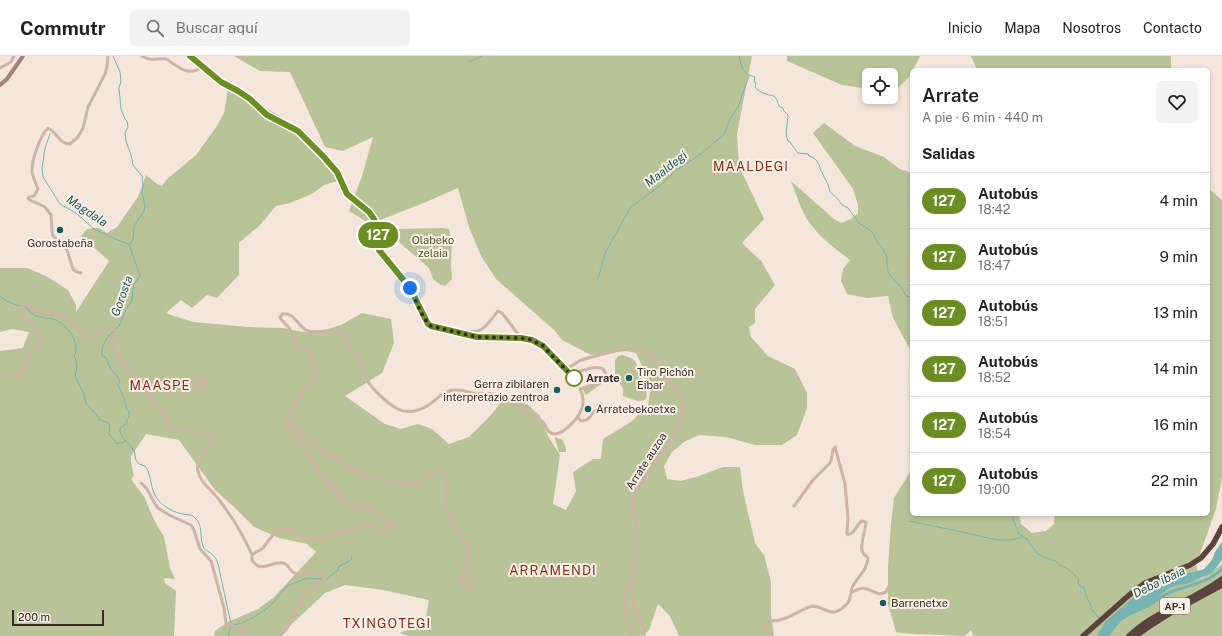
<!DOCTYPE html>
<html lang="es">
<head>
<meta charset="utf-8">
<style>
	body { margin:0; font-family:"Public Sans",sans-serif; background:#f2f2f2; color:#222; height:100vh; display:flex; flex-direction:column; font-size:15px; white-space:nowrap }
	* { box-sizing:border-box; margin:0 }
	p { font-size:13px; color:#767676 }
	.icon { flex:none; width:22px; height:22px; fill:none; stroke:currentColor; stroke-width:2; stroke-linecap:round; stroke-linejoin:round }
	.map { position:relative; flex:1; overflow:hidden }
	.drawer { position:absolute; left:910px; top:12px; width:300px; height:448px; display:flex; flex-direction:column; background:#fff; border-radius:6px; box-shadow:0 2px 6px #0003 }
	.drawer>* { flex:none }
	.badge { padding:0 8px; border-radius:13px; font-size:14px; line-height:26px }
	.buttons { position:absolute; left:862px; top:12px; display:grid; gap:8px }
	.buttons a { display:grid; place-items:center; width:36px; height:36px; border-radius:6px; background:#fff; box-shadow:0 2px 6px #0003; font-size:20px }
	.scale { position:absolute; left:12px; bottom:10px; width:92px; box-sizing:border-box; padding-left:4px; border:2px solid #382b27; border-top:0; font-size:11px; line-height:14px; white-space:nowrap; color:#382b27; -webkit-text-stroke:3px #fbf0e7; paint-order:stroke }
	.you { position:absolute; width:20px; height:20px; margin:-10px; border:3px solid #fff; border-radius:50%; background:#1a73e8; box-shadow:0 0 0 6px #1a73e833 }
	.map>.badge { position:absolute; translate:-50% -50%; box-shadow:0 0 0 2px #fff }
	h2 { padding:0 12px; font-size:15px; line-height:36px }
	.round { display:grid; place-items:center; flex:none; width:42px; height:42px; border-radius:6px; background:#f2f2f2 }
	.head { display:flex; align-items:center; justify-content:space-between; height:68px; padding:0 12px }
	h1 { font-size:19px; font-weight:600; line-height:30px }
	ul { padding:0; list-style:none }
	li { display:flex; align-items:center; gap:12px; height:56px; padding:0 12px; border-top:1px solid #e0e0e0 }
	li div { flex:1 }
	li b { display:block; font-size:15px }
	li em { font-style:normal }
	li .badge { min-width:44px; font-weight:700; text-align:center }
	header { display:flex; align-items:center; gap:24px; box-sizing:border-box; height:56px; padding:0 20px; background:#fff; border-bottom:1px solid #e0e0e0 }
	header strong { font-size:19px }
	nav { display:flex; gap:22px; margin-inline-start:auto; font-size:14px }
	.search { width:280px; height:36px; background:#f2f2f2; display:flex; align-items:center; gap:10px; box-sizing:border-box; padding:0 14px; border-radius:6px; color:#767676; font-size:15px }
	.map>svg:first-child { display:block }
	.green { fill:#b8c498 }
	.water { fill:#76b3b2 }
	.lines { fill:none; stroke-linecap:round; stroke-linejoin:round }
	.stream { stroke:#76b3b2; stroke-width:1 }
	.canal { stroke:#76b3b2; stroke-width:3 }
	.street { stroke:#cdb4a5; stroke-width:3 }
	.secondary { stroke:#a18376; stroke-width:4 }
	.highway { stroke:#5a443d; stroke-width:5.5 }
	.line-casing { stroke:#fff; stroke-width:9 }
	.line { stroke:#6b8e23; stroke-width:6 }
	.walk { stroke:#382b27; stroke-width:4; stroke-dasharray:0 7.2 }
	.poi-dot { fill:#195d5d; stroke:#fbf0e7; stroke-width:1.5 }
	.stop-dot { fill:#fff; stroke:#6b8e23; stroke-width:2 }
	.labels { text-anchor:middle; stroke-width:4; stroke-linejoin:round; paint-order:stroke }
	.shield { fill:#fbf0e7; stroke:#726661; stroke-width:1 }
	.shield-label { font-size:10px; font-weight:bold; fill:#382b27 }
	.park-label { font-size:11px; fill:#4a5828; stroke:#fbf0e7 }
	.poi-label { font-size:11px; fill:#382b27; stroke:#fbf0e7; text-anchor:start }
	.stop-label { font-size:11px; font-weight:bold; fill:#382b27; stroke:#fbf0e7; text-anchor:start }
	.street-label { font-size:11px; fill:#382b27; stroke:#fbf0e7 }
	.water-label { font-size:12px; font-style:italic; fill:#195d5d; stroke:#fbf0e7 }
	.quarter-label { font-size:13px; letter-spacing:1px; fill:#8e2d19; stroke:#fbf0e7 }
</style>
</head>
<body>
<header>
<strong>Commutr</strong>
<div class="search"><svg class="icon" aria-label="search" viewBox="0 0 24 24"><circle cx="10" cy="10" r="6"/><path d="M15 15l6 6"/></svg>Buscar aquí</div>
<nav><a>Inicio</a><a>Mapa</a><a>Nosotros</a><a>Contacto</a></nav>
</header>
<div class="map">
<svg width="1222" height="580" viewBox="0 0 1222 580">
	<rect width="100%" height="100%" fill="#f4e6da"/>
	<path class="green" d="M234 0H752L737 78 739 110 764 163 742 187 762 206 775 229 755 253V267L749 271 751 281 768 300 795 313 807 337V352L797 379 782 389H755L726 381 699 379 684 386 672 396 664 410 667 423 681 425 699 420 723 411H740L743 435 755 487 764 499 771 526V558L774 580H679L670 560 658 548 649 574 643 580H408L400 577 425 566 429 544 383 534 345 529 325 537 279 580H214L215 575 228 566 258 553 274 541 316 496 307 488 279 482 254 471 234 451 215 434 179 384 146 378 131 400V406L134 420 131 423 145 442 153 462 164 481 170 512 175 523 164 522 165 527 176 535 174 580H0V295L23 292 29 276 12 273 0 276V212H27L46 220 68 234 76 249V256L109 205 81 180 87 173 99 172 107 177 117 171 138 141 146 119 157 128 162 130 166 124 196 99 217 70 224 57 229 27 235 37 237 35 280 60 332 113 338 125 324 129 312 138 290 147 276 150 259 170 239 187V219L217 242 207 239 192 252 181 244 167 256 168 258 193 266 248 271 283 272 298 275 314 277 341 269 362 257 391 263 394 287 382 317 345 340 385 368 401 373 418 368 432 373 449 388 469 381 491 359 504 342 527 348 540 360 548 380 560 399 553 448 566 454 576 435 573 416 593 403H601L603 383 631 366 648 349 651 330 636 297 626 295 591 299 562 284 554 274 496 223 481 200 469 171 458 132 426 146 370 168 349 155 362 120 373 81 343 95 325 91 290 16 260 15Z
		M787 0H920L913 14H912L911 19 893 37H891V19H869V33L842 29 787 5Z
		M971 0H1171V14H977Z
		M824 67 855 90 884 101 900 113 912 117V297L893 262 888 240 867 242 847 238 841 225 843 213 850 204C833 191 814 177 804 158 799 147 795 136 791 125L834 163 841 167 851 163 858 157V149L853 133 813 77Z
		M1208 132 1222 144V422L1216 453 1196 509 1201 523 1222 508V580H973L971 574 965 580C956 580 948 579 940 579 925 578 911 579 896 576L888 548V511L891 467 894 442 912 413V458H1019L1021 468 1032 477 1046 475 1054 468 1055 458H1208Z
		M443 172 449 173 452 188 451 208 452 223 445 230 441 229 433 223 429 212 400 187 397 179 398 173Z
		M622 299C639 304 636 306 639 321L643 323C647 330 647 335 646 343 638 348 631 342 623 340V333L615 319V304L618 300Z
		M604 325V326L586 339 583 334Z
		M555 381 563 384 566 393V396H559L555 383Z"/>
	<path class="water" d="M1222 486V504L1212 517 1186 528 1179 529 1171 531 1154 544 1149 551 1129 560 1121 565 1109 580H1097L1105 566 1134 541 1179 518 1195 516 1204 513 1212 504 1215 496Z"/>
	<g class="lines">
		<path class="stream" d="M113 0 120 16 121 25 119 32 121 53 125 63 127 65 128 71 125 77 126 85 131 99 133 109 142 120 143 131 142 136 145 150 144 155 134 170 133 183 130 188
			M739 0C742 12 742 18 755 21L754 26 756 27 755 31C757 34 762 37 766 38 769 40 772 38 775 41 777 43 778 47 779 50L783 52 784 55 788 59C788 69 784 75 788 85L790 86 792 89 798 97 808 98 809 100C817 102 819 108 821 115L822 116C825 124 828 126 830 136L837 142 842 149 848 152 859 167 872 176 878 187 884 194V196L887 201C886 205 888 212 888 216 892 224 903 230 905 239L909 241 912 240
			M469 6 482 0
			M50 78 45 92 42 112 43 121 60 148 76 157 94 173 115 183 129 188
			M598 223 605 197 630 152 662 128 674 116 702 97 724 78 731 61 738 51 749 20
			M0 240C4 245 14 248 20 250
			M25 251C29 253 31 258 34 259 40 262 47 262 53 263 68 268 81 287 74 301L76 304 77 310 75 320 84 338 86 348 95 357 100 364 106 366 110 369 109 378 116 387H122L126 385
			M116 273 119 270 125 256 132 244 133 232 134 228 138 223 140 220 129 188
			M114 275C106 281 101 290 102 300L106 302 110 312 117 320 120 326 118 329C119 332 121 334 122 338 126 344 124 350 129 356V361L126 364 128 366 120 372C119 381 128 386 133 393 136 397 134 403 138 407 140 409 144 409 146 411 152 421 150 435 159 445 164 451 175 457 183 458 187 459 191 458 194 461 204 469 199 481 203 490 204 494 208 495 212 498 215 501 217 504 218 508L231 568
			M1011 458 1019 478 1027 483 1037 497 1043 501H1046L1051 504 1056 505C1061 512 1064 510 1069 514 1073 517 1076 521 1079 524L1078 526 1081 531H1084L1085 536V537L1091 550V553L1099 562
			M909 465C927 469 944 472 962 476 984 480 1000 489 1023 481
			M327 523 338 514V511L351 504 352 500
			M234 569 242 567 252 562 265 554 274 546 287 530 307 522 322 523
			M228 580 231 571"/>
		<path class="canal" d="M1151 548C1158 543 1165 538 1173 535 1190 529 1209 526 1222 513"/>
		<path class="street" d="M142 0C154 7 156 1 166 3 170 5 173 8 177 10 186 17 194 17 203 11
			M0 12 11 6 14 0
			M81 217 77 216 73 213 67 194 53 180 52 175 51 159 45 151 30 144 28 142 29 141 34 140 38 133C36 127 32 120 32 114 32 103 40 80 48 72 57 76 59 88 70 88L78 81 83 72 88 51 105 18 107 11 108 0
			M455 274C483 278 481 276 498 255L502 257 521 282
			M566 313 581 304 622 293 633 292 644 295 651 299 657 305 664 318 682 343 684 352 674 378 651 416 642 424 636 432 633 441V457L637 467 636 489 637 507 632 526C626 533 624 549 626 558 628 566 633 572 630 580
			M193 320 208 325 205 328 196 331 179 341C165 340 145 323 135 323L157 348 170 370 175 372 211 378C212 391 194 401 198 415 200 427 213 435 220 445 232 461 244 480 252 499
			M0 321C8 320 21 322 25 312 26 309 26 304 28 300 31 296 37 294 39 289 47 269 16 267 22 251L26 249 30 250 36 257C45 258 56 255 65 260 73 265 81 281 89 282 97 278 108 268 116 274L111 283 113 293 135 323
			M578 361 579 363 581 365 586 364 589 362 601 348
			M287 363 296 372 320 392 364 420 380 421 387 424 397 427 408 428 416 427 434 416 440 415 445 419 447 423 446 449 451 464 466 488 468 496 465 512 460 523 464 529 468 532 470 531 474 528 473 526 465 512
			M141 427 147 433 155 448 158 452 169 459 191 469 194 474 200 493 211 505 224 552 226 567 241 574 248 580
			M632 526C632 536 632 547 635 556 639 567 646 566 644 580
			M851 537C866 528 866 534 880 538L886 536 889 530
			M280 580 287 572 305 538 317 528 323 526 325 524 324 520C316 513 307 518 297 518 290 517 289 508 283 507 272 504 261 519 252 504V499C255 496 259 495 263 492 270 484 276 469 290 474 298 478 304 483 313 484L367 469 372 470 379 476 384 475 393 469 391 466 385 465 371 452 351 450 340 442 288 371 287 366 288 359 314 321 316 317V307L313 300 297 288 289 272 280 262 282 258C294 256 297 269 306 274 318 280 334 269 344 279 349 283 349 290 352 295 354 298 358 301 360 304 363 310 364 318 367 324 373 334 388 348 398 353 406 358 419 355 427 350 439 343 443 333 458 334 465 334 470 337 476 338 482 338 488 337 494 338 509 341 522 353 534 360 536 362 539 363 542 365 547 369 546 376 553 378 559 379 563 375 567 372 579 362 588 348 580 333L605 325 606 322C606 319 605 315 603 313 597 308 577 316 571 318
			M770 580 766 574V567L768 565C774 565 781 564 786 562 794 559 801 554 809 551 818 547 826 557 835 556 840 555 845 550 848 547 851 542 850 537 852 532 857 521 867 515 868 502 866 500 863 497 862 495 860 489 866 473 866 466L861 465 853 476 848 479 847 477 848 462 845 428 835 391C831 395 833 402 830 407L813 424 794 450"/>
		<path class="secondary" d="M190 0 221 26 238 35 250 43 267 59 298 75 337 116 347 138 369 157 374 163 377 169 379 194 410 232 421 253 428 268 431 270 477 281 521 282 532 285 543 290 574 322
			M0 29 7 23 23 0"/>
		<path class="highway" d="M1083 580 1128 540 1145 527 1190 509 1201 502 1213 488 1222 471
			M1129 580C1156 554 1193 545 1222 523
			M1136 580 1147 572 1172 556 1222 529"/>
	</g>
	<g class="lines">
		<defs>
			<path id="line" d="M190 0 221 26 238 35 250 43 267 59 298 75 322 99 337 116 347 138 369 156 374 163 377 169 379 194 410 232 428 268 431 270 477 281 521 282 532 284 543 290 574 322"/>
		</defs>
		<use href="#line" class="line-casing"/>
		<use href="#line" class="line"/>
		<path class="walk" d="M410 232C416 244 421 261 431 270L477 281 521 282 532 284 543 290 574 322"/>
	</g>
	<g class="poi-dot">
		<circle cx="60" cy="174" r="4"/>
		<circle cx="629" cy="322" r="4"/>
		<circle cx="557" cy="334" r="4"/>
		<circle cx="588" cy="353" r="4"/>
		<circle cx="883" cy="547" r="4"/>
	</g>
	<circle class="stop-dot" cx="574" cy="322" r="8"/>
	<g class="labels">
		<rect class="shield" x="1160" y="542" width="30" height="16" rx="3"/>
		<g class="shield-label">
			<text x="1175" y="554">AP-1</text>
		</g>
		<g class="park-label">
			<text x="433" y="188">Olabeko<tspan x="433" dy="13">zelaia</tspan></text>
		</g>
		<g class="poi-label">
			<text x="60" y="191" text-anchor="middle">Gorostabeña</text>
			<text x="637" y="320">Tiro Pichón<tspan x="637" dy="13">Eibar</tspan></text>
			<text x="549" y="332" text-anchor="end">Gerra zibilaren<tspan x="549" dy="13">interpretazio zentroa</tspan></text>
			<text x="596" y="357">Arratebekoetxe</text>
			<text x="891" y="551">Barrenetxe</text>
		</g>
		<g class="stop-label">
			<text x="586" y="326">Arrate</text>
		</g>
		<g class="street-label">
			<text transform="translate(646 405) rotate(-57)" y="4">Arrate auzoa</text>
		</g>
		<g class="water-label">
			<text transform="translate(666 113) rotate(-38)" y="4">Maaldegi</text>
			<text transform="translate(87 155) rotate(34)" y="4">Magdala</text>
			<text transform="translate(122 240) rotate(-70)" y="4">Gorosta</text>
			<text transform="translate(1159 526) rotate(-26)" y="4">Deba ibaia</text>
		</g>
		<g class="quarter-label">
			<text x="751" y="115">MAALDEGI</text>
			<text x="160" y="334">MAASPE</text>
			<text x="553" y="519">ARRAMENDI</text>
			<text x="387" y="572">TXINGOTEGI</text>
		</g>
	</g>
</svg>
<div class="buttons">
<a><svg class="icon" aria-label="locate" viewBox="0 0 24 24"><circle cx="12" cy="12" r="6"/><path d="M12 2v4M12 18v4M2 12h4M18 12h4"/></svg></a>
</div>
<div class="scale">200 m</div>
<div class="you" style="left:410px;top:232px"></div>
<b class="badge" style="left:378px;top:179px;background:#6b8e23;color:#fff">127</b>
<section class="drawer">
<div class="head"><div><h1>Arrate</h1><p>A pie · 6 min · 440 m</p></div><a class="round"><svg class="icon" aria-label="heart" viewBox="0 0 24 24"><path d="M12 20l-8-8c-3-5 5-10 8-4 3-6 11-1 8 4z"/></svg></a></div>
<h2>Salidas</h2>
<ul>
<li><span class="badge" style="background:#6b8e23;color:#fff">127</span><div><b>Autobús</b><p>18:42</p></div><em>4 min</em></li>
<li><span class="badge" style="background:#6b8e23;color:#fff">127</span><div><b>Autobús</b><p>18:47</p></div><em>9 min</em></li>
<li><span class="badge" style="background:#6b8e23;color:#fff">127</span><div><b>Autobús</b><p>18:51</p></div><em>13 min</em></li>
<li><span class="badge" style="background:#6b8e23;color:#fff">127</span><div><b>Autobús</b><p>18:52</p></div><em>14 min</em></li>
<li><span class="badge" style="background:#6b8e23;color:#fff">127</span><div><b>Autobús</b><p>18:54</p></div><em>16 min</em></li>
<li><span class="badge" style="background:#6b8e23;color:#fff">127</span><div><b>Autobús</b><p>19:00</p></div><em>22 min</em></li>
</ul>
</section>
</div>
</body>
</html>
